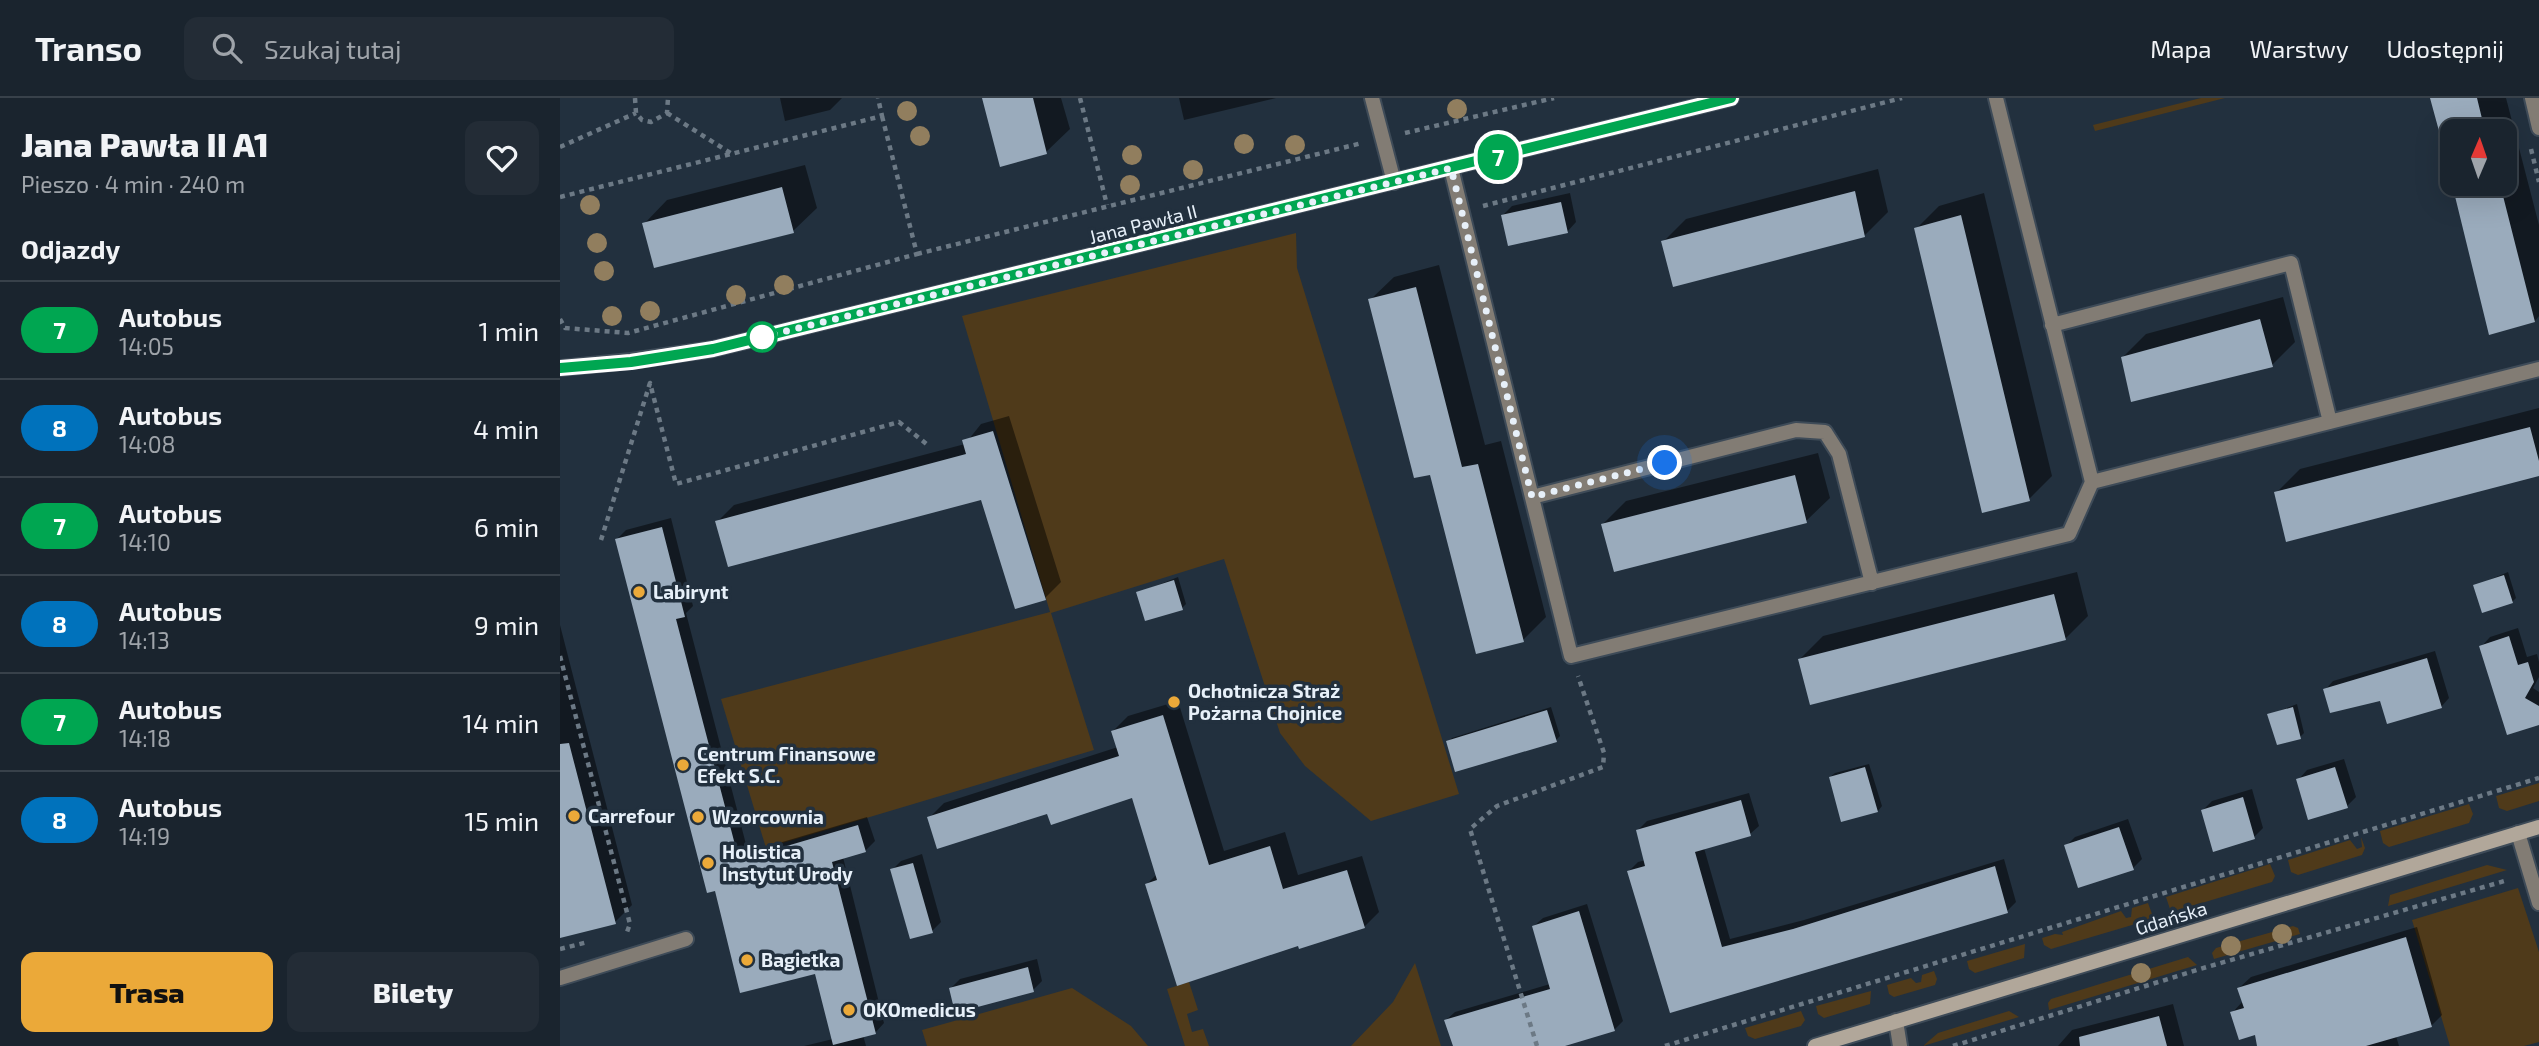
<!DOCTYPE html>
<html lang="pl">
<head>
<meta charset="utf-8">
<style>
	body { margin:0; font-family:"Exo 2",sans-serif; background:#232c36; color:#f1f3f6; height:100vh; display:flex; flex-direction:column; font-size:26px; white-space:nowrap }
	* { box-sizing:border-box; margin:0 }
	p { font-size:23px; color:#9fa4aa }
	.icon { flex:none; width:38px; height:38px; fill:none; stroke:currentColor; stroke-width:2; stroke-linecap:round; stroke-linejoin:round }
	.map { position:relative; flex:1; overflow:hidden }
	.panel { display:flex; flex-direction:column; background:#1a242e; width:560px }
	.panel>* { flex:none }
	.badge { padding:0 14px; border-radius:23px; font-size:24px; line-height:46px }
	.needle { width:46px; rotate:2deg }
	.buttons { position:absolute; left:1880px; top:21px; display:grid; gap:14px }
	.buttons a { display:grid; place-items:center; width:77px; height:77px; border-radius:14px; background:#1a242e; box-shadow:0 7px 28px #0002,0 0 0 2px #38414a; font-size:35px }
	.you { position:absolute; width:35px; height:35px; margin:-18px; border:5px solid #fff; border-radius:50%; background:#1a73e8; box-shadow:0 0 0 10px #1a73e833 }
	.map>.badge { position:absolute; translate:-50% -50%; box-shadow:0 0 0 4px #fff }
	h2 { padding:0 21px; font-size:26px; line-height:63px }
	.round { display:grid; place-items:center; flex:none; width:74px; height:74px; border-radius:14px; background:#232c36 }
	.summary { display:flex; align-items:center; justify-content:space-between; height:119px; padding:0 21px }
	h1 { font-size:33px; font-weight:800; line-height:52px }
	.primary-button { display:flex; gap:14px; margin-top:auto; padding:14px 21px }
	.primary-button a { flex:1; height:80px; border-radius:14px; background:#eba939; color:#111; font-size:28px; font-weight:800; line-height:80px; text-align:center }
	.primary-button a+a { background:#232c36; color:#f1f3f6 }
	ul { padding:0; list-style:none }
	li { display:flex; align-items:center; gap:21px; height:98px; padding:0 21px; border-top:2px solid #38414a }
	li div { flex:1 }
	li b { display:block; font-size:26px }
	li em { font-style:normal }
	li .badge { min-width:77px; font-weight:700; text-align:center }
	header { display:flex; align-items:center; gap:42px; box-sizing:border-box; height:98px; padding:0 35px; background:#1a242e; border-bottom:2px solid #38414a }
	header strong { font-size:33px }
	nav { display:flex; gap:38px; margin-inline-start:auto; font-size:24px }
	.search { width:490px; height:63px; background:#232c36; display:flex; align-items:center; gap:18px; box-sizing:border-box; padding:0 24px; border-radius:14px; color:#9fa4aa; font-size:26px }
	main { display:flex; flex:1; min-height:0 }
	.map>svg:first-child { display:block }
	.green { fill:#4f3a1a }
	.shadow { fill:#0007 }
	.building { fill:#9aabbc }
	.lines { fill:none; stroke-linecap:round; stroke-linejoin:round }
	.service-casing { stroke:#3e4b58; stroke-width:18 }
	.minor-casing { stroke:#3e4b58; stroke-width:18 }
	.secondary-casing { stroke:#3e4b58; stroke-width:18 }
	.path { stroke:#6c7985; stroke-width:4.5; stroke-dasharray:5 5; stroke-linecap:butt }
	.service { stroke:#827c74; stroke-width:14 }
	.minor { stroke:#827c74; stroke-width:14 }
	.secondary { stroke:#b1a79a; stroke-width:14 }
	.tree { fill:#917e5e }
	.line-casing { stroke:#fff; stroke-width:16 }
	.line { stroke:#00a651; stroke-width:10 }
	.walk { stroke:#e7f0f9; stroke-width:7; stroke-dasharray:0 12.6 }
	.stop-dot { fill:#fff; stroke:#00a651; stroke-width:3.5 }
	.poi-dot { fill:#eba939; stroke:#22303e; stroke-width:2.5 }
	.labels { text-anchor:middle; stroke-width:7; stroke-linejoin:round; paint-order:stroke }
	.street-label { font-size:19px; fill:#e7f0f9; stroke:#22303e }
	.poi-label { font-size:19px; font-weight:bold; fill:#e7f0f9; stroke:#22303e; text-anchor:start }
</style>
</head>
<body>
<header>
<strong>Transo</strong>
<div class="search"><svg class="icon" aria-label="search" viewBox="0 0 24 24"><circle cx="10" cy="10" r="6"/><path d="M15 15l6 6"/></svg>Szukaj tutaj</div>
<nav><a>Mapa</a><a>Warstwy</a><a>Udostępnij</a></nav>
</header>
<main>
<section class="panel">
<div class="summary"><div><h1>Jana Pawła II A1</h1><p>Pieszo · 4 min · 240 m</p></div><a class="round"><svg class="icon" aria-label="heart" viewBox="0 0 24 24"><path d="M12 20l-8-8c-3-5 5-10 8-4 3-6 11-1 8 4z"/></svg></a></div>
<h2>Odjazdy</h2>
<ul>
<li><span class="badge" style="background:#00a651;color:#fff">7</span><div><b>Autobus</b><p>14:05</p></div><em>1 min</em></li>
<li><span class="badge" style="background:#0072bc;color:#fff">8</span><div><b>Autobus</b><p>14:08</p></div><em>4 min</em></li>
<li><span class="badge" style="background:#00a651;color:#fff">7</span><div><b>Autobus</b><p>14:10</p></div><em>6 min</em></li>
<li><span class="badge" style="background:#0072bc;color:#fff">8</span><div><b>Autobus</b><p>14:13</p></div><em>9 min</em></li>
<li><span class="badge" style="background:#00a651;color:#fff">7</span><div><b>Autobus</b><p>14:18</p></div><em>14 min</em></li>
<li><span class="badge" style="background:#0072bc;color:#fff">8</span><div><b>Autobus</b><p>14:19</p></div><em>15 min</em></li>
</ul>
<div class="primary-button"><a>Trasa</a><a>Bilety</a></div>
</section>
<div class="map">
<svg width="1979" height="948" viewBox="0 0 1979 948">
	<rect width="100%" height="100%" fill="#22303e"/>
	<path class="green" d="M1641 0H1665L1535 33 1533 27Z
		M736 135 737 170 899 696 811 723 745 668 720 635 664 461 491 515 534 652 206 750 161 601 490 514 402 218Z
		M1979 685V703L1947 713 1939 710 1936 698Z
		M1909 706 1913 716 1909 725 1829 749 1823 745 1820 733Z
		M1801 739 1805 750 1802 757 1738 777 1731 774 1728 762 1790 742 1797 751 1802 749Z
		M1710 766 1715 778 1712 784 1615 813 1610 811 1606 799Z
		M1927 767 1947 772 1828 808 1830 797Z
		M1958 790 1979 854V944L1964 948H1890L1852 822Z
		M1588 805 1592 816 1589 822 1491 851 1484 847 1482 840 1495 836 1503 837 1502 834 1561 813 1566 820 1571 819 1572 810Z
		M1733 828 1738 830 1740 836 1654 861 1652 855 1656 850Z
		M1465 846 1464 860 1415 875 1409 871 1407 863Z
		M1628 859 1637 867 1489 912 1488 905 1491 901Z
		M855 865 881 948H791L833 904Z
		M1374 873 1377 881 1375 887 1334 899 1329 896 1327 887 1351 880 1356 885 1361 884 1362 877Z
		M629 884 638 912 627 916 632 934 643 931 649 948H625L607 891Z
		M512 890 571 928 588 948H367L362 932Z
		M1311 893 1310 906 1264 920 1258 916 1256 908Z
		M1241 913 1245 922 1241 928 1195 941 1188 938 1185 930Z
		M1449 913 1459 919 1363 948 1378 935Z"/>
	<path class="shadow" d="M220 0H282L270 12 225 23Z
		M424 0H501L510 31 486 54Z
		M619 0H716L624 22Z
		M1872 0H1946L1979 127V218L1975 223 1930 235 1893 86H1944V33H1892V79Z
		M245 67 257 110 233 133 84 126 107 102Z
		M1318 71 1328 114 1305 137 1103 144 1126 121Z
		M1010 95 1016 124 1007 134 943 117 952 108Z
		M1424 95 1492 378 1469 401 1356 131 1379 108Z
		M879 167 925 347 941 343 986 519 963 542 872 374 810 202 834 179Z
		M1723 199 1735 244 1712 267 1563 259 1586 236Z
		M1979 310V377L1716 395 1740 371Z
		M449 318 501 484 485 500 422 400 157 424 174 407 405 346 421 326Z
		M1258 355 1270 400 1246 423 1043 426 1066 403Z
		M111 420 133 508 126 515 188 754 307 719 315 743 305 753 283 759 324 925 315 935 303 937 306 948H244L273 941 257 874 156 791 57 441 66 432Z
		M1517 474 1528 518 1505 541 1240 561 1263 538Z
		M1948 474 1956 500 1952 504 1915 488Z
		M618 479 626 506 622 510 578 495Z
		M0 527 72 807 55 824 0 838Z
		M1958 530 1967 559 1977 556 1979 564V579L1973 590 1979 594V625L1921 549 1930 539Z
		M1875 553 1889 600 1881 609 1765 592 1773 583Z
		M618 603 664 753 725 734 738 777 802 758 819 814 804 829 587 786 597 776 573 698 488 714 369 720 384 705 558 649 553 633 568 618Z
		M1737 606 1744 635 1740 639 1709 617Z
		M991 609 1000 638 996 642 888 644 892 640Z
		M1784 661 1796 699 1787 708 1738 682 1747 672Z
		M1309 666 1322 708 1318 713 1270 679 1275 675Z
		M1692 691 1703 730 1694 739 1643 712 1652 703Z
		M1189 695 1199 728 1190 736 1144 750 1170 841 1244 822 1444 761 1456 804 1447 813 1112 913 1069 773 1078 764 1086 762 1078 732 1087 723Z
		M1568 721 1582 761 1573 770 1506 748 1515 739Z
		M362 756 381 824 372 833 332 772 341 763Z
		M1027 806 1063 923 1054 932 1001 948H894L886 922 895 914 990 886 974 828 983 820Z
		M1857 829 1882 917 1871 928 1836 938 1839 948H1748L1672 915 1683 903 1679 890 1691 879Z
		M477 861 482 883 473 892 391 890 400 881Z
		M1613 906 1624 948H1498L1512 932Z"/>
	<path class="building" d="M422 0H473L487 56 440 69Z
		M1870 0H1917L1925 33H1879Z
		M1892 86H1940L1975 224 1929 237Z
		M222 89 234 135 94 170 82 125Z
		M1295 93 1305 139 1113 189 1101 143Z
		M1001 104 1008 135 948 148 941 117Z
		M1401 117 1470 403 1422 415 1354 130Z
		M856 189 902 369 918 366 964 544 916 556 870 377 854 380 808 201Z
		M1700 221 1713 269 1571 304 1561 259Z
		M1970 329 1979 363V378L1726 444 1714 394Z
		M433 333 486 502 455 511 421 402 168 469 155 423 406 356 402 342Z
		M1235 377 1247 425 1054 474 1041 426Z
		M102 429 125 519 116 521 179 762 298 727 306 754 272 764 316 936 273 947 255 876 180 895 155 793 147 795 55 441Z
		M1944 477 1953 505 1922 515 1913 487Z
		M614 482 623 512 585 523 576 494Z
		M1494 496 1506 542 1250 607 1238 561Z
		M1949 538 1958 567 1968 564 1974 584 1965 600 1979 608V627L1947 637 1919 548Z
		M1867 560 1882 610 1827 626 1820 603 1770 615 1763 591Z
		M1733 609 1741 641 1717 647 1707 616Z
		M987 612 997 644 895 674 886 643Z
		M603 617 649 767 710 748 723 791 787 772 805 830 739 851 738 848 617 888 585 786 597 782 572 700 491 727 487 716 377 751 367 719 559 658 551 633Z
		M9 645 56 826 0 840V646Z
		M1305 669 1318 714 1281 724 1269 679Z
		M1775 669 1788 710 1748 722 1736 681Z
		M1683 699 1695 741 1653 754 1641 712Z
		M1181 702 1191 738 1135 754 1162 849 1233 831 1435 768 1448 815 1110 915 1067 773 1085 768 1076 732Z
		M1559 729 1574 772 1518 790 1504 747Z
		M353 765 373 835 350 841 330 771Z
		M1019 813 1055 933 1005 948H893L884 922 990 891 972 828Z
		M1846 839 1872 929 1806 948H1697L1695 937 1679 942 1670 914 1684 910 1677 890Z
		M468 869 474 894 395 915 389 890Z
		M1599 918 1607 948H1520L1519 939Z"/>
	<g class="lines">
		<defs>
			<path id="service" d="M812 0 834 84
				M1436 0 1532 384
				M1972 0 1979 30
				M891 70 1011 558 1509 436 1532 384 1979 271
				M1492 227 1731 165 1770 324
				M972 399 1236 332 1265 334 1279 356 1312 485
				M1958 735 1979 805
				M0 880 126 841
				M1336 923 1340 948"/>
			<path id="minor" d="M0 270 71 263 153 251 1171 0"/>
			<path id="secondary" d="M1255 948 1979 729"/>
		</defs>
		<use href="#service" class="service-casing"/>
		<use href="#minor" class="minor-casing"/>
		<use href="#secondary" class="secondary-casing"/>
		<path class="path" d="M75 0 76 15 82 22 91 24 107 15 108 0
			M520 0 547 107
			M107 15 172 56
			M845 35 994 0
			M0 49 76 15
			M1971 51 1979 84
			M0 99 322 18 318 0
			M923 108 1342 0
			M357 156 802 45
			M0 221 5 230 68 235 357 156 322 18
			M41 442 90 285 116 386 339 324 369 348
			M0 558 70 826 67 834
			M0 851 28 844
			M977 948 910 731 937 708 1043 669 1044 655 1018 578
			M1105 948 1979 680
			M1393 948 1640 871 1948 782"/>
		<use href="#service" class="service"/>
		<use href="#minor" class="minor"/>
		<use href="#secondary" class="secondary"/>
	</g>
	<g class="tree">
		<circle cx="897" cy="11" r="10"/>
		<circle cx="347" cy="13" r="10"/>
		<circle cx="360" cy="38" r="10"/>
		<circle cx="684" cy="46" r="10"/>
		<circle cx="735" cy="47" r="10"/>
		<circle cx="572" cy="57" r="10"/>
		<circle cx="633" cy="72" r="10"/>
		<circle cx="570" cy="87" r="10"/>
		<circle cx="30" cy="107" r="10"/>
		<circle cx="37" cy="145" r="10"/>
		<circle cx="44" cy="173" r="10"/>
		<circle cx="224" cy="187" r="10"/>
		<circle cx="176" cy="197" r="10"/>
		<circle cx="90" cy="213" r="10"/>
		<circle cx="52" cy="218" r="10"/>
		<circle cx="1722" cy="836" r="10"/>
		<circle cx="1671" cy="848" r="10"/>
		<circle cx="1581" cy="875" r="10"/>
	</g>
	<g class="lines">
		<defs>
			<path id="line" d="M0 270 71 264 153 251 1171 0"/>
		</defs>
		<use href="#line" class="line-casing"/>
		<use href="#line" class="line"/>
		<path class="walk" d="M202 239 891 70 972 399 1105 365"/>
	</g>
	<circle class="stop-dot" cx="202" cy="239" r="14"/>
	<g class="poi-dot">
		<circle cx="79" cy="494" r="7"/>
		<circle cx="614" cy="604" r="7"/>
		<circle cx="123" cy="667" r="7"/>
		<circle cx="14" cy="718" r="7"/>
		<circle cx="138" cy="719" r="7"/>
		<circle cx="148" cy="765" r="7"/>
		<circle cx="187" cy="862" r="7"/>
		<circle cx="289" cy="912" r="7"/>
	</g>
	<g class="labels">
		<g class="street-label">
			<text transform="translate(583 126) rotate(-14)" y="7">Jana Pawła II</text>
			<text transform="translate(1611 820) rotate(-17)" y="7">Gdańska</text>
		</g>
		<g class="poi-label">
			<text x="93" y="501">Labirynt</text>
			<text x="628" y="600">Ochotnicza Straż<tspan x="628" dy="22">Pożarna Chojnice</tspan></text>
			<text x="137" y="663">Centrum Finansowe<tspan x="137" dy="22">Efekt S.C.</tspan></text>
			<text x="28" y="725">Carrefour</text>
			<text x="152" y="726">Wzorcownia</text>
			<text x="162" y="761">Holistica<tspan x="162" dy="22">Instytut Urody</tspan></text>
			<text x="201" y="869">Bagietka</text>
			<text x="303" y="919">OKOmedicus</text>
		</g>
	</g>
</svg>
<div class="buttons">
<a><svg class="needle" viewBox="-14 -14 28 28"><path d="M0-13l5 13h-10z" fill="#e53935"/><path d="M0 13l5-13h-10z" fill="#9fa4aa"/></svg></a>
</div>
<div class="you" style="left:1105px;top:365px"></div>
<b class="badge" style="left:938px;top:59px;background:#00a651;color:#fff">7</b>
</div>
</main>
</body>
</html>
